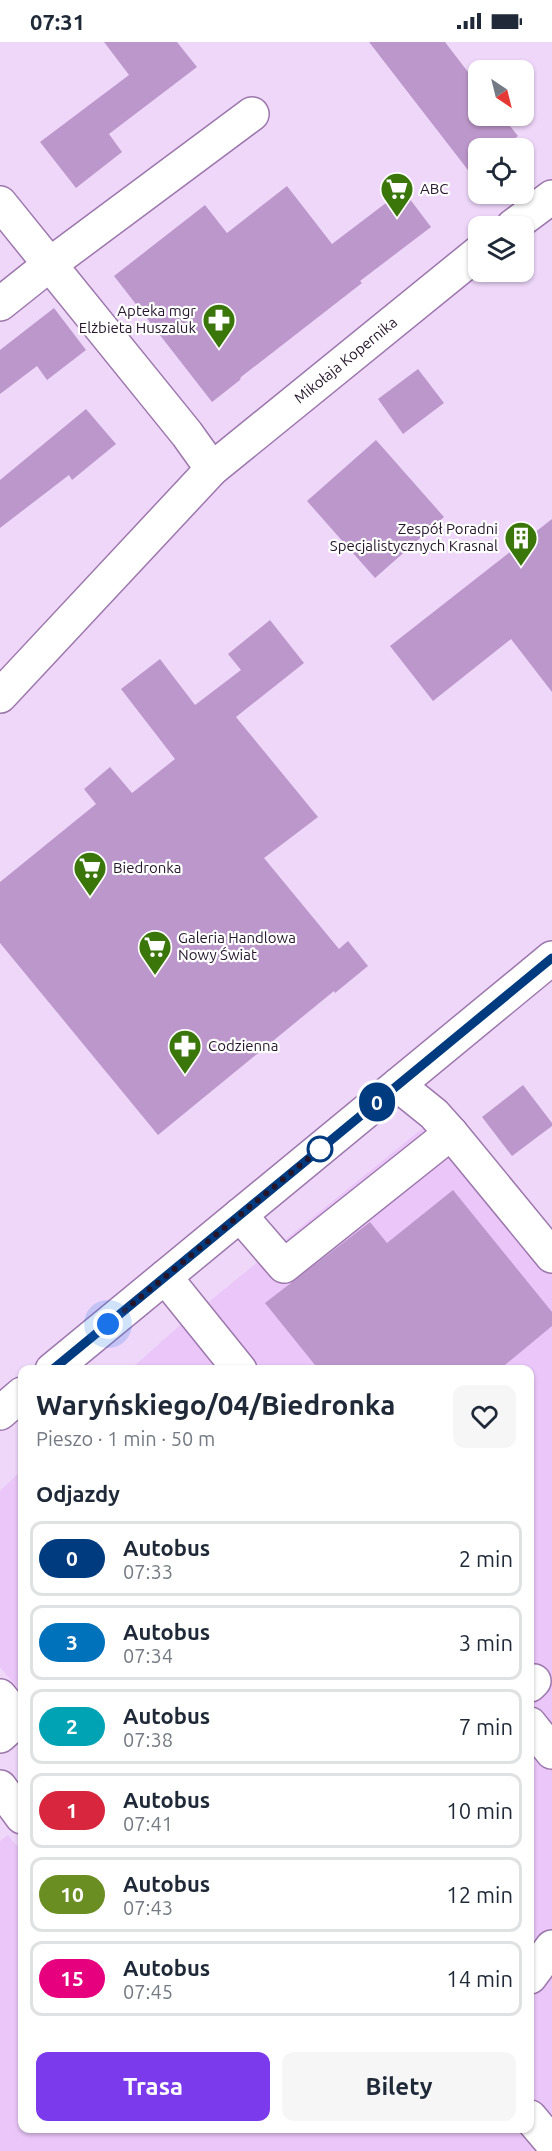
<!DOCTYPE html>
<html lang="pl">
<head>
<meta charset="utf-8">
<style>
	body { margin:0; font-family:Ubuntu,sans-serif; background:#f6f6f7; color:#1f2937; height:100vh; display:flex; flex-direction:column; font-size:22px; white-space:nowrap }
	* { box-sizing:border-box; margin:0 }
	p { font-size:20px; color:#747a83 }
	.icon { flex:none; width:33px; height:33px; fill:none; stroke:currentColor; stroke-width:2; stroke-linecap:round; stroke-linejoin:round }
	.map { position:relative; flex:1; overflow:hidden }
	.panel { position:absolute; left:18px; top:1323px; width:516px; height:768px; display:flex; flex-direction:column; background:#fff; border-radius:12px; box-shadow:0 2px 4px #0004 }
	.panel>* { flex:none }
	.badge { padding:0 12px; border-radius:20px; font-size:21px; line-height:39px }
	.needle { width:39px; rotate:145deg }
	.controls { position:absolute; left:468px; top:18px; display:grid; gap:12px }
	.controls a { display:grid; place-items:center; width:66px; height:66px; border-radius:12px; background:#fff; box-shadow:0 2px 4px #0004; font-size:30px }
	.you { position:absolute; width:30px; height:30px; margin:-15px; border:4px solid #fff; border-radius:50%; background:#1a73e8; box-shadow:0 0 0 9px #1a73e833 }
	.map>.badge { position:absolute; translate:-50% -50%; box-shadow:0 0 0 3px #fff }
	h2 { padding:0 18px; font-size:22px; line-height:54px }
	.round { display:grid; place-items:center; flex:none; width:63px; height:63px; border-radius:12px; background:#f6f6f7 }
	.headline { display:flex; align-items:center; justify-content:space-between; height:102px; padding:0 18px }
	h1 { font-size:28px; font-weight:600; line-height:45px }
	.primary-button { display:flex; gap:12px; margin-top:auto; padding:12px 18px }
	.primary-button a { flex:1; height:69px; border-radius:12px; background:#7c3aed; color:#fff; font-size:24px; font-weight:600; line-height:69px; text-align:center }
	.primary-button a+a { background:#f6f6f7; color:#1f2937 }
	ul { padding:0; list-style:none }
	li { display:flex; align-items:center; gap:18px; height:75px; margin:0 12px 9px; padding:0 6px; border:3px solid #e0e1e3; border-radius:12px }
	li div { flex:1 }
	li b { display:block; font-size:22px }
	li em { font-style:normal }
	li .badge { min-width:66px; font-weight:700; text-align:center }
	.status { display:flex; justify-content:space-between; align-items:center; height:42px; padding:0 30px; background:#fff; direction:ltr }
	.status svg { height:16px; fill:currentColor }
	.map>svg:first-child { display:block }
	.built { fill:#eac6f9 }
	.building { fill:#bc97cb }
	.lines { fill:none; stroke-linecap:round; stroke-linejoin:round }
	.minor-casing { stroke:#9c77ac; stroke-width:36 }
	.major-casing { stroke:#9c77ac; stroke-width:36 }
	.minor { stroke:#fff; stroke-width:33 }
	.major { stroke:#fff; stroke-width:33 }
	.line-casing { stroke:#fff; stroke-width:14 }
	.line { stroke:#003b80; stroke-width:9 }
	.walk { stroke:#25162b; stroke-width:6; stroke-dasharray:0 10.8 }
	.stop-dot { fill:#fff; stroke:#003b80; stroke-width:3 }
	.labels { text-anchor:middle; stroke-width:4.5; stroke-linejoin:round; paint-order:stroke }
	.poi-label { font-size:15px; fill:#25162b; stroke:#fff; text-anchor:start }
	.street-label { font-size:15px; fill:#25162b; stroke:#fff }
</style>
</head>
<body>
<div class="status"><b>07:31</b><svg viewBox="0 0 49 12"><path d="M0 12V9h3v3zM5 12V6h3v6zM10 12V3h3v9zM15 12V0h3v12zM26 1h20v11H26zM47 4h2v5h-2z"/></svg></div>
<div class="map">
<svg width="552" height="2109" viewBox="0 0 552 2109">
	<rect width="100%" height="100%" fill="#efd7fa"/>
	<path class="built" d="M434 1077 552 1224V2109H0V1799L8 1793 17 1804 22 1799V2086H530V1328L131 1327 179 1284Z
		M22 1428V1651L0 1625V1449Z"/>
	<path class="building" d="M104 0H177L197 25 109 92 122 110 76 146 40 100 129 33Z
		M369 0H445L478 43V74H502L518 94 503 106H478V141Z
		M287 144 332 202 403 148 431 185 360 239 362 241 241 335 240 338 212 360 114 234 205 163 227 191Z
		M54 266 86 308 47 338 37 324 0 352V308Z
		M418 327 444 361 403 392 378 357Z
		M86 367 116 402 72 438 69 433 0 486V438Z
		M376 398 444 475 375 536 307 459Z
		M552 477V650L511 597 433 659 390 604Z
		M270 578 304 621 236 675 318 775 264 816 339 907 348 899 368 924 335 951 334 949 158 1093 0 901V840L96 762 84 747 110 725 132 751 175 717 121 647 160 617 195 663 241 628 228 612Z
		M523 1043 552 1081V1084L512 1114 482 1075Z
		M453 1148 552 1270V1284L499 1328H319L265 1261 370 1180 387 1201Z"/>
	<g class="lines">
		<defs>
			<g id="minor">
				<path d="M0 161 187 392 212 427"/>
				<path d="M513 184 552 155"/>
				<path d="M0 262 49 223 252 72"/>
				<path id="s1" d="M0 654 212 427 478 211"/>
				<path d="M398 1043 434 1072 451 1091 552 1214"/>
				<path d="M240 1173 284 1224 451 1091"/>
				<path d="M165 1235 240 1328"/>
				<path d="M530 1643 534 1639"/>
				<path d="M0 1654 19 1677 0 1694"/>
				<path d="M530 1682 552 1710"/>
				<path d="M0 1745 22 1775"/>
				<path d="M530 1935 552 1905"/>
				<path d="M530 2075 552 2101"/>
			</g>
			<path id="major" d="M52 1328 552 916
				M0 1371 22 1352"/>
		</defs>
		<use href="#minor" class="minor-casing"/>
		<use href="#major" class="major-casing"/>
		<use href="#minor" class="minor"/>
		<use href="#major" class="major"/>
	</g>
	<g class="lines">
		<defs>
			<path id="line" d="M52 1328 552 916"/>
		</defs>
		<use href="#line" class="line-casing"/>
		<use href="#line" class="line"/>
		<path class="walk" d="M108 1282 320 1107"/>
	</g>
	<defs>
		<symbol id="supermarket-pin" viewBox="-11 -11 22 30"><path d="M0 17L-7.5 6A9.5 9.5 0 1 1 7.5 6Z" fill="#3b760b" stroke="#fff"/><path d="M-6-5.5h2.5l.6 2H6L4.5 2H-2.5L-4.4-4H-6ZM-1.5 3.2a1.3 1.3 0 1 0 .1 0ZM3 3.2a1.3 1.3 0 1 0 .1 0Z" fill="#fff"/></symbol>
		<symbol id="pharmacy-pin" viewBox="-11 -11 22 30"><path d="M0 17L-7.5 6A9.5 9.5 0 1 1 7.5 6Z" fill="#3b760b" stroke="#fff"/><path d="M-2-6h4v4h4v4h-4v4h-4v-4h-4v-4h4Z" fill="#fff"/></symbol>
		<symbol id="building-pin" viewBox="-11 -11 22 30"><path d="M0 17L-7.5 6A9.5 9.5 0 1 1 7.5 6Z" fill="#3b760b" stroke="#fff"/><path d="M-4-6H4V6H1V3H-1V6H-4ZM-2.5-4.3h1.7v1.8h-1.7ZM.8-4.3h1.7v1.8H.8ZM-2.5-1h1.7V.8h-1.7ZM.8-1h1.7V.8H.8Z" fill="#fff"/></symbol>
	</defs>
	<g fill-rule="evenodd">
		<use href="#supermarket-pin" x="378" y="128" width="38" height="52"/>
		<use href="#pharmacy-pin" x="200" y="259" width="38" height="52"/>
		<use href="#building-pin" x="502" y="477" width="38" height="52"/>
		<use href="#supermarket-pin" x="71" y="807" width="38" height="52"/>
		<use href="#supermarket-pin" x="136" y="886" width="38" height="52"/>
		<use href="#pharmacy-pin" x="166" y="985" width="38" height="52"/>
	</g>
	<circle class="stop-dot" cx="320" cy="1107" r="12"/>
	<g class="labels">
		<g class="poi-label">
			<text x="420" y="152">ABC</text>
			<text x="196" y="274" text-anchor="end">Apteka mgr<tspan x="196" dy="17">Elżbieta Huszaluk</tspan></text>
			<text x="498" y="492" text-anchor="end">Zespół Poradni<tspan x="498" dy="17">Specjalistycznych Krasnal</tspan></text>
			<text x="113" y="831">Biedronka</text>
			<text x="178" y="901">Galeria Handlowa<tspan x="178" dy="17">Nowy Świat</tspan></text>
			<text x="208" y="1009">Codzienna</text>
		</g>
		<g class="street-label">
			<text dy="5" stroke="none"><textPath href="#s1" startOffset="483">Mikołaja Kopernika</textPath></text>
		</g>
	</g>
</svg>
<div class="controls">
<a><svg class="needle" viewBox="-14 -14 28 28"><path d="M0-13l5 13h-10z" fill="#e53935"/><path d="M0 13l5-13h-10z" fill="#747a83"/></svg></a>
<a><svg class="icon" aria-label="locate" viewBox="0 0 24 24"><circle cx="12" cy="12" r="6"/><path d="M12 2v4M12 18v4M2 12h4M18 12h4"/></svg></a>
<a><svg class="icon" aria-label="layers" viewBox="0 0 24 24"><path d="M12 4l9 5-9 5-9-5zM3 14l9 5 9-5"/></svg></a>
</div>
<div class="you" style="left:108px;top:1282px"></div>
<b class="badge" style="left:377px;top:1060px;background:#003b80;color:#fff">0</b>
<section class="panel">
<div class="headline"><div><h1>Waryńskiego/04/Biedronka</h1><p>Pieszo · 1 min · 50 m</p></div><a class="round"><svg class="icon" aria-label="heart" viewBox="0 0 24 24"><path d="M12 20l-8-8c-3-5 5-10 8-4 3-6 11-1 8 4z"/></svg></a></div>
<h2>Odjazdy</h2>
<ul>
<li><span class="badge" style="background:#003b80;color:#fff">0</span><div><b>Autobus</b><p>07:33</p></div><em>2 min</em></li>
<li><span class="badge" style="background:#0072bc;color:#fff">3</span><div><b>Autobus</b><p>07:34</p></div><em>3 min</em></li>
<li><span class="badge" style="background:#00a3b4;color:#fff">2</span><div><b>Autobus</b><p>07:38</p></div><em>7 min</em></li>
<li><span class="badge" style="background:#d7263d;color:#fff">1</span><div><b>Autobus</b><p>07:41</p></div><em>10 min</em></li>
<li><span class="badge" style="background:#6b8e23;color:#fff">10</span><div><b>Autobus</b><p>07:43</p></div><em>12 min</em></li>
<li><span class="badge" style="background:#e6007e;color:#fff">15</span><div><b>Autobus</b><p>07:45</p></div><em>14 min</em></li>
</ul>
<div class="primary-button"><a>Trasa</a><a>Bilety</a></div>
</section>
</div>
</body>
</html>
